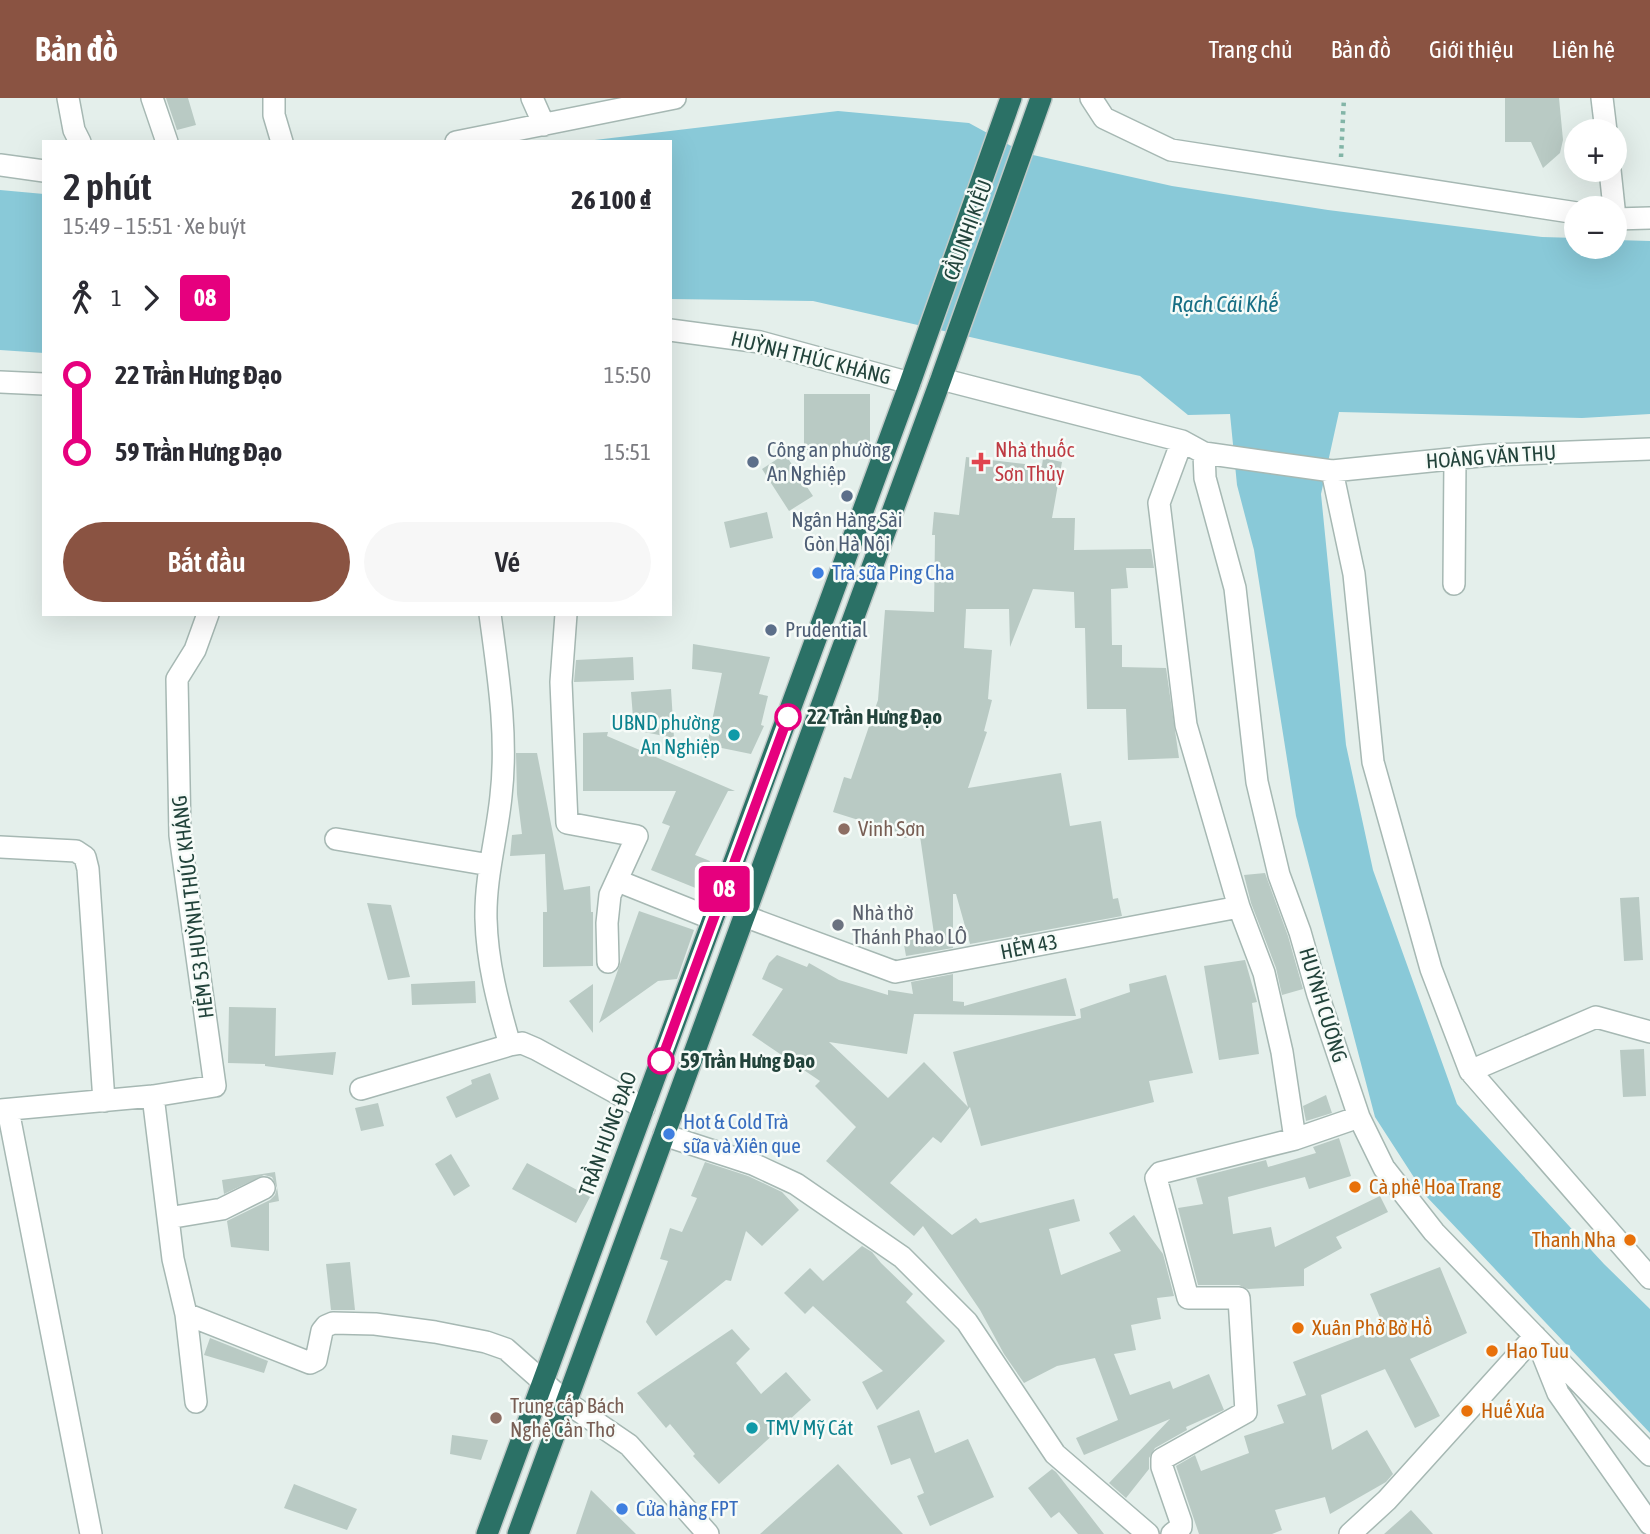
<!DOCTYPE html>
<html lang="vi">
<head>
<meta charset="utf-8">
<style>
	body { margin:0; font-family:"Asap Condensed",sans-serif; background:#f7f7f7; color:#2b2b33; height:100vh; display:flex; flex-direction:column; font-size:26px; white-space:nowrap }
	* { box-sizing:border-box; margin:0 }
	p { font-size:23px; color:#7c7c81 }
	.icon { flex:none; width:38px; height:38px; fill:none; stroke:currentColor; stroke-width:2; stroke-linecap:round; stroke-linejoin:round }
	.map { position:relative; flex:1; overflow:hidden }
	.sheet { position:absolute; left:42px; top:42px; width:630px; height:476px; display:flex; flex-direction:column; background:#fff; border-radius:0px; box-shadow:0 7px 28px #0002 }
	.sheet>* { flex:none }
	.badge { padding:0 14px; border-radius:5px; font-size:24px; line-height:46px }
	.buttons { position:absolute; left:1564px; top:21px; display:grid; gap:14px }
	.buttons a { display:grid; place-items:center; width:63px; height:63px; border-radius:50%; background:#fff; box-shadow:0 7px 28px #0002; font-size:35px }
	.map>.badge { position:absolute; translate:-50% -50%; box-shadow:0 0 0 4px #fff }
	.legs { display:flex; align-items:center; gap:10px; height:77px; padding:0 21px; font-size:23px }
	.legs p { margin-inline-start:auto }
	.head { display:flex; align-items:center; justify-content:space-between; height:119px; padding:0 21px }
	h1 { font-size:38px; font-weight:600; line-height:52px }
	.primary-button { display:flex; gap:14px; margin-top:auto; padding:14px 21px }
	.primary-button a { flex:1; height:80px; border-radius:42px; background:#8a5342; color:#fff; font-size:28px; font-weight:600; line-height:80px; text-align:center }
	.primary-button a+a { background:#f7f7f7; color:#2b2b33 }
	ul { padding:0 21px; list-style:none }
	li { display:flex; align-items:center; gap:24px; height:77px; font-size:26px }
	li i { display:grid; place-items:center; width:10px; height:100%; margin:0 9px; background:currentColor }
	li i::after { content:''; width:18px; height:18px; margin:-9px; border:5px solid; border-radius:50%; background:#fff }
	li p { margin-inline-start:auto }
	li:first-child i { background:linear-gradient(#0000 50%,currentColor 0) }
	li:last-child i { background:linear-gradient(currentColor 50%,#0000 0) }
	header { display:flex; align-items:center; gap:42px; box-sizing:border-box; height:98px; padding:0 35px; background:#8a5342; color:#fff }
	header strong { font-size:33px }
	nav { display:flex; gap:38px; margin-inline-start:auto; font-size:24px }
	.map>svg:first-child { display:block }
	.water { fill:#89c9d8 }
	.building { fill:#b9cac4 }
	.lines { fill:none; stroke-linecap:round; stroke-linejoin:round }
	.minor-casing { stroke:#a6b8b3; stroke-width:24 }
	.highway-casing { stroke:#c1cac8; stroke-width:24 }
	.path { stroke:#82b5a7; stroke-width:4.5; stroke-dasharray:3.5 5; stroke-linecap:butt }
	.minor { stroke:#fff; stroke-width:21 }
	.highway { stroke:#2b7166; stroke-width:21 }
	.line-1-casing { stroke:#fff; stroke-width:16 }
	.line-1 { stroke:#e6007e; stroke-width:10 }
	.service-dot { fill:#5c6f8a; stroke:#f6fbf8; stroke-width:2.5 }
	.health-dot { fill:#e0444e; stroke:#f6fbf8; stroke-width:2.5 }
	.shop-dot { fill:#3f7fe0; stroke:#f6fbf8; stroke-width:2.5 }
	.stop-1-dot { fill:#fff; stroke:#e6007e; stroke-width:3.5 }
	.culture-dot { fill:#0f9aa8; stroke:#f6fbf8; stroke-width:2.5 }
	.education-dot { fill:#8d6e63; stroke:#f6fbf8; stroke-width:2.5 }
	.worship-dot { fill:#6b7280; stroke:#f6fbf8; stroke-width:2.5 }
	.food-dot { fill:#e8710a; stroke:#f6fbf8; stroke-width:2.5 }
	.labels { text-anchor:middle; stroke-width:5; stroke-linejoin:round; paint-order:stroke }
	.street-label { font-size:21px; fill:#22433b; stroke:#f6fbf8 }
	.service-label { font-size:21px; fill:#4e5e75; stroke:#f6fbf8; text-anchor:start }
	.health-label { font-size:21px; fill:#be3a42; stroke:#f6fbf8; text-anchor:start }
	.shop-label { font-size:21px; fill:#366cbe; stroke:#f6fbf8; text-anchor:start }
	.stop-label { font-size:21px; font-weight:bold; fill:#22433b; stroke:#f6fbf8; text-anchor:start }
	.culture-label { font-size:21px; fill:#0d838f; stroke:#f6fbf8; text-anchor:end }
	.education-label { font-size:21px; fill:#785e54; stroke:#f6fbf8; text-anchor:start }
	.worship-label { font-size:21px; fill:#5b616d; stroke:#f6fbf8; text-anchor:start }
	.food-label { font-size:21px; fill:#c56008; stroke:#f6fbf8; text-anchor:start }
	.water-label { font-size:23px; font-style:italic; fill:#166e84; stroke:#f6fbf8 }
</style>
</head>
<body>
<header>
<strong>Bản đồ</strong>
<nav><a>Trang chủ</a><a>Bản đồ</a><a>Giới thiệu</a><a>Liên hệ</a></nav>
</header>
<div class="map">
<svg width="1650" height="1436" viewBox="0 0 1650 1436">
	<rect width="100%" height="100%" fill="#e4efeb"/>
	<path class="water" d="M838 13 969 25 1024 55 1172 88 1328 112 1542 139 1577 140V149H1615V142L1650 143V316L1582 320 1339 314 1321 396 1346 647 1373 772 1457 1006 1604 1166 1650 1211V1335L1426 1098 1375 1019 1296 718 1254 452 1237 387 1230 316 1188 317 1140 278 813 203 670 201V44H578Z
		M0 92 44 96V255L0 252Z"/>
	<path class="building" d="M166 0H188L196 27 177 32Z
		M1505 0H1559L1563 42 1560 55 1543 70 1531 44H1505Z
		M804 296H870V351L804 352Z
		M785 356 813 398 789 413 762 371Z
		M966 359 1042 368 1043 360 1062 364 1052 420H1075L1074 452 1151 451 1154 470H1126L1128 490 1111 491 1112 547H1122V569L1166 570 1179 660 1128 662 1126 611H1087L1085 530H1075L1074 494 1033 491 1010 549 1009 511H966L964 550 992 552 988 601 992 602 984 633 987 634 968 690 1061 675 1070 728 1101 723 1113 801 1118 800 1122 818 970 846 956 796H953V850L906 858 903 841 934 836 920 738 904 740 903 736 833 714 844 679 851 681 878 602 885 512 934 514 935 437H932L934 414 959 417Z
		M767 414 773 440 730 450 724 424Z
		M693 546 770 559 759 596 768 598 761 627 764 628 751 656 707 647 722 575 692 571Z
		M633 559 634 582 574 584 576 562Z
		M671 591 674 640 634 632 631 594Z
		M608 634 607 638 735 693H728L695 757 710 763 698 791 651 772 670 728 662 725 676 693H583V635Z
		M516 655H537L564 792 590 788 591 814H593V868L543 869V814H547L545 756 510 758 512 737 522 736 517 696Z
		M1265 775 1288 838 1303 891 1282 897 1276 870 1251 805 1244 777Z
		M1639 799 1643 862 1624 863 1620 800Z
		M367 805 391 807 410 879 388 882Z
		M639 813 694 832 677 881 658 883 599 925Z
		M777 857 807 869 809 865 839 882 888 897V892L913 896 911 884 953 876V903L964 904V908L1066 880 1076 918 914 916 907 956 829 944 888 1000 924 964 968 1009 953 954 1081 920 1080 911 1130 894 1129 886 1166 877 1193 975 1149 983 1154 1004 981 1048 970 1009 941 1045 933 1039 890 1085 952 1137 976 1120 980 1125 1074 1101 1080 1123 1049 1131 1061 1177 1121 1153 1109 1135 1134 1117 1163 1156 1174 1198 1157 1200 1161 1221 1131 1227 1136 1252 1114 1256 1130 1297 1170 1283 1173 1291 1209 1276 1224 1312 1186 1329 1187 1332 1155 1350 1149 1360V1371L1126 1400 1109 1385 1170 1321 1084 1357 1076 1340 1118 1322 1095 1260 1057 1268 1024 1285 1004 1256 980 1212 923 1128 914 1138 826 1063 856 1029 815 988 820 983 752 937 783 891 762 881 769 865Z
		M1245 862 1257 904 1252 905 1259 956 1219 962 1204 868Z
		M475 883 476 905 412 907 411 886Z
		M593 886V935L569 903Z
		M229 909 276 910 275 958 336 954 333 977 265 968V966L228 965Z
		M1644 951 1646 998 1623 999 1620 952Z
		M490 975 499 1001 456 1020 446 999 472 986 471 982Z
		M1326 997 1332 1015 1306 1023 1303 1008Z
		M378 1005 384 1028 361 1033 355 1010Z
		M1339 1040 1351 1078 1309 1091 1305 1079 1228 1099 1233 1136 1271 1129 1275 1149 1380 1098 1388 1114 1336 1139 1342 1150 1304 1171V1188L1248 1191 1239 1187H1198L1178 1110 1203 1106 1196 1080 1266 1062 1268 1069 1316 1055 1313 1049Z
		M451 1056 470 1088 454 1098 435 1066Z
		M705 1064 748 1078 782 1094 799 1112 762 1148 746 1133 731 1183 726 1182 656 1238 646 1224 668 1163 660 1161 670 1130 682 1134 697 1100 691 1098Z
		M527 1065 590 1099 576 1125 512 1091Z
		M275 1074 279 1103 269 1105V1153L231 1149 227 1123 270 1102 275 1097 277 1090 272 1079 264 1077 224 1096 222 1082Z
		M862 1148 872 1154 881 1165 913 1196 906 1204 945 1243 877 1312 862 1284 883 1273 813 1208 805 1216 784 1195 810 1170 823 1183Z
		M350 1164 355 1212H331L326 1166Z
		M1440 1169 1467 1235 1410 1261 1440 1318 1415 1330 1385 1271 1321 1297 1332 1352 1367 1332 1393 1376 1386 1384 1330 1416 1325 1399 1275 1412 1282 1432 1272 1436H1199L1176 1368 1195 1357 1201 1373 1249 1355 1244 1338 1284 1325 1277 1307 1306 1297 1293 1264 1384 1229 1370 1196Z
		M732 1231 750 1251 736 1265 761 1296 786 1274 811 1302 719 1386 693 1358 695 1356 670 1326 666 1330 637 1295Z
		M210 1240 268 1263 264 1275 204 1257Z
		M919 1312 935 1355 968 1341 994 1399 930 1428 917 1398 924 1395 910 1360 891 1367 877 1328Z
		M452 1337 488 1342 481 1362 450 1356Z
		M838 1366 903 1436H760Z
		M1052 1371 1056 1374 1104 1436H1078L1059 1414 1051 1420 1028 1390Z
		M294 1386 357 1411 347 1432 284 1410Z
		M591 1392 636 1436H576Z
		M1411 1412 1433 1436H1384Z"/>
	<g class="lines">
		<defs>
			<path id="minor" d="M68 0 74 32 80 44
				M152 0 167 44
				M274 0V17L282 44
				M532 0 544 27
				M1091 0 1104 20 1171 52 1577 115
				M1602 0 1606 33
				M456 44 675 0
				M0 67 44 73
				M1610 72 1614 110
				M1615 121 1650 120
				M670 232 760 244 910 285
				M941 281 1182 343 1204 355 1332 373 1490 357 1650 351
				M0 284 44 286
				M1204 355 1205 380 1235 490 1257 684 1279 777 1300 834 1318 897 1359 1019 1384 1070 1434 1134 1650 1357
				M1332 373 1354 476 1373 664 1431 871 1470 973 1650 1180
				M1454 486 1455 361
				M490 516C498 576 508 637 501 698 497 739 485 779 486 821 487 864 498 906 510 947
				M566 516 561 584 567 725 637 738 610 797 607 825 608 864
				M336 741 490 767
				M0 749 76 753 85 759 88 771 104 1003
				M618 783 713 821
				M744 818 895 874 1239 809
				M1470 973 1596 919 1650 934
				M361 991 510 947 522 945 536 951 644 1010
				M153 998 173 1161 186 1216 196 1304
				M0 1012 153 998 215 988 180 737 177 581 195 552 208 516
				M8 1012 91 1436
				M664 1037 753 1066 796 1086 902 1159 967 1224 1055 1356 1148 1436
				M1295 1041 1359 1019
				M168 1120 222 1111 264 1090
				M186 1216 310 1265 316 1262 322 1233 326 1228 333 1225 375 1226 435 1234 486 1244 506 1251 566 1304 629 1347 708 1436
				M1540 1250 1558 1295 1650 1426
				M1172 1436 1181 1429V1424L1162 1369V1361L1246 1314 1239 1200H1188L1156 1080 1160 1075 1295 1041 1282 954 1264 875 1239 809 1186 627 1159 405 1182 343
				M1350 1436 1387 1402 1535 1238"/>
			<path id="highway" d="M487 1436 910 285 1011 0
				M518 1436 941 281 1041 0"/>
		</defs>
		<use href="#minor" class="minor-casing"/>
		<use href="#highway" class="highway-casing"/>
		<path class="path" d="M1341 59 1344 0"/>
		<use href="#minor" class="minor"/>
		<use href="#highway" class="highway"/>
	</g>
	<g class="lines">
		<defs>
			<path id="line-1" d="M661 963 788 619"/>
		</defs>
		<use href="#line-1" class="line-1-casing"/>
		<use href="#line-1" class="line-1"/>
	</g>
	<g class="service-dot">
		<circle cx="753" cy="364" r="7"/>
		<circle cx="847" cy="398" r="7"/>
		<circle cx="771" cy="532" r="7"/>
	</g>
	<path class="health-dot" d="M977.5 353.5h7v7h7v7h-7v7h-7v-7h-7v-7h7z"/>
	<g class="shop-dot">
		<circle cx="818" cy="475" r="7"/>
		<circle cx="669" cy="1036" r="7"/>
		<circle cx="622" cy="1411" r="7"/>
	</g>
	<g class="stop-1-dot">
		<circle cx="788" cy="619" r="12"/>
		<circle cx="661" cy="963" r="12"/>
	</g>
	<g class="culture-dot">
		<circle cx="734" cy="637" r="7"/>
		<circle cx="752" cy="1330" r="7"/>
	</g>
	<g class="education-dot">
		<circle cx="844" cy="731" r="7"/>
		<circle cx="496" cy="1320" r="7"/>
	</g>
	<circle class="worship-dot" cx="838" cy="827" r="7"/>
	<g class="food-dot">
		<circle cx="1355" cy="1089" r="7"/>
		<circle cx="1630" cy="1142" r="7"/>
		<circle cx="1298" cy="1230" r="7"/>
		<circle cx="1492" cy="1253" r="7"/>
		<circle cx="1467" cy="1313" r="7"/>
	</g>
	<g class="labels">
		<g class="street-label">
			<text transform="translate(968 132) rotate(-70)" y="7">CẦU NHỊ KIỀU</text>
			<text transform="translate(811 260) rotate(14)" y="7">HUỲNH THÚC KHÁNG</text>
			<text transform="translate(1491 359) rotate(-4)" y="7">HOÀNG VĂN THỤ</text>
			<text transform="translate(193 809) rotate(-97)" y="7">HẺM 53 HUỲNH THÚC KHÁNG</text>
			<text transform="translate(1029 849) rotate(-11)" y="7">HẺM 43</text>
			<text transform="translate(1323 907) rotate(73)" y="7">HUỲNH CƯƠNG</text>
			<text transform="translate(608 1036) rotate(-70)" y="7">TRẦN HƯNG ĐẠO</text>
		</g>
		<g class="service-label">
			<text x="767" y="359">Công an phường<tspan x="767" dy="24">An Nghiệp</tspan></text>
			<text x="847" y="429" text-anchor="middle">Ngân Hàng Sài<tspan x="847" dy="24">Gòn Hà Nội</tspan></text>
			<text x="785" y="539">Prudential</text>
		</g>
		<g class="health-label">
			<text x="995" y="359">Nhà thuốc<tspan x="995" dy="24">Sơn Thủy</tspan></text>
		</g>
		<g class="shop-label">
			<text x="832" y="482">Trà sữa Ping Cha</text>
			<text x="683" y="1031">Hot &amp; Cold Trà<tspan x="683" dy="24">sữa và Xiên que</tspan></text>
			<text x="636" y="1418">Cửa hàng FPT</text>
		</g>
		<g class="stop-label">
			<text x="807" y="626">22 Trần Hưng Đạo</text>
			<text x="680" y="970">59 Trần Hưng Đạo</text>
		</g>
		<g class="culture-label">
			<text x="720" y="632">UBND phường<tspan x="720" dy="24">An Nghiệp</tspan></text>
			<text x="766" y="1337" text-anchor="start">TMV Mỹ Cát</text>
		</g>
		<g class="education-label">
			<text x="858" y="738">Vinh Sơn</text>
			<text x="510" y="1315">Trung cấp Bách<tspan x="510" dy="24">Nghệ Cần Thơ</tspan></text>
		</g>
		<g class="worship-label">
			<text x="852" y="822">Nhà thờ<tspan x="852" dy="24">Thánh Phao LÔ</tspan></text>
		</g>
		<g class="food-label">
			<text x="1369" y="1096">Cà phê Hoa Trang</text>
			<text x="1616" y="1149" text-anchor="end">Thanh Nha</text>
			<text x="1312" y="1237">Xuân Phở Bờ Hồ</text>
			<text x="1506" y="1260">Hao Tuu</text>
			<text x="1481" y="1320">Huế Xưa</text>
		</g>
		<g class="water-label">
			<text x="1225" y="214">Rạch Cái Khế</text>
		</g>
	</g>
</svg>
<div class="buttons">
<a>+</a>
<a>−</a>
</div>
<b class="badge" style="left:724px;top:791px;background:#e6007e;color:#fff">08</b>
<section class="sheet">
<div class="head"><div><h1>2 phút</h1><p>15:49 – 15:51 · Xe buýt</p></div><b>26 100 ₫</b></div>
<div class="legs"><svg class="icon" aria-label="walk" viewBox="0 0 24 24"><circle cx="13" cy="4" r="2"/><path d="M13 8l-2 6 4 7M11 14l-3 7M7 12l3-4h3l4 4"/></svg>1<svg class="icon" aria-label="forward" viewBox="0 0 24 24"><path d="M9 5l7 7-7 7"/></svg><b class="badge" style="background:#e6007e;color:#fff">08</b></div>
<ul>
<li><i style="color:#e6007e"></i><b>22 Trần Hưng Đạo</b><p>15:50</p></li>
<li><i style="color:#e6007e"></i><b>59 Trần Hưng Đạo</b><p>15:51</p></li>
</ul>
<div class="primary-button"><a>Bắt đầu</a><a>Vé</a></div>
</section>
</div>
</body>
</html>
